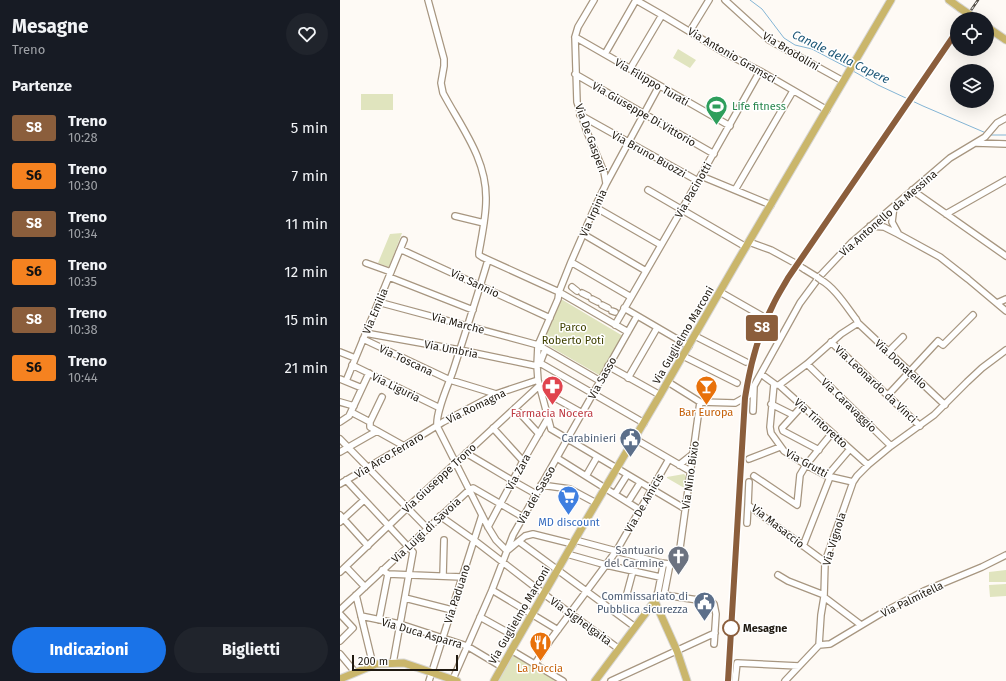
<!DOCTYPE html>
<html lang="it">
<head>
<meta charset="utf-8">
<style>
	body { margin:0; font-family:"Fira Sans",sans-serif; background:#20242c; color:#f1f3f6; height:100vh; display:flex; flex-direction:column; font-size:15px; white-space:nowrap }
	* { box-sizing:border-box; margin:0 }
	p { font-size:13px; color:#9ea1a6 }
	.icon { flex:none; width:22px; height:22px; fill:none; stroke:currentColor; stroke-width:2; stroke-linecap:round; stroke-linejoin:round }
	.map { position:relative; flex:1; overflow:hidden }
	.details { display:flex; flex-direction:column; background:#171b24; width:340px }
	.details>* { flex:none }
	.badge { padding:0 8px; border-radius:3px; font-size:14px; line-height:26px }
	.buttons { position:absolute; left:610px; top:12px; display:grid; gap:8px }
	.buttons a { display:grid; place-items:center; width:44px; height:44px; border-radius:50%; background:#171b24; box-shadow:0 4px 16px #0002; font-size:20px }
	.scale { position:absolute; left:12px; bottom:10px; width:106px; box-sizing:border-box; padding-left:4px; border:2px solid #201a11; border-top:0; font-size:11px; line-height:14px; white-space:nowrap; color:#201a11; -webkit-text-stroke:3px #fff; paint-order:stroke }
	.map>.badge { position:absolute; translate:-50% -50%; box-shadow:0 0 0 2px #fff }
	h2 { padding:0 12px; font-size:15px; line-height:36px }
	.round { display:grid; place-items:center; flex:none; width:42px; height:42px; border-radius:21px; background:#20242c }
	.head { display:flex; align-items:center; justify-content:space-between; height:68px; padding:0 12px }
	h1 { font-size:19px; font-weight:700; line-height:30px }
	.primary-button { display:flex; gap:8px; margin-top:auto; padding:8px 12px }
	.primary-button a { flex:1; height:46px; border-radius:24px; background:#1a73e8; color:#fff; font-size:16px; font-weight:700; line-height:46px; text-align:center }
	.primary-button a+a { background:#20242c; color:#f1f3f6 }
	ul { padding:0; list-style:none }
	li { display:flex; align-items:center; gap:12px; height:48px; padding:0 12px }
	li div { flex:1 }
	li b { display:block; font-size:15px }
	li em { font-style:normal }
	li .badge { min-width:44px; font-weight:700; text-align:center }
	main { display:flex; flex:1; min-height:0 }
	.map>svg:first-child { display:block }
	.green { fill:#e0e4be }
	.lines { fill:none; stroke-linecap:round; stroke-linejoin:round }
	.stream { stroke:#84b5d5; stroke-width:1 }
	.minor-casing { stroke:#a79680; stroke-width:8 }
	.major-casing { stroke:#d7d6d4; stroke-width:9 }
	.minor { stroke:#fff; stroke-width:5.5 }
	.major { stroke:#cab66b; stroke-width:7 }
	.rail-casing { stroke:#544f47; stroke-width:2.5 }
	.rail { stroke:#fff; stroke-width:1; stroke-dasharray:3; stroke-linecap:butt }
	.minor-bridge-casing { stroke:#a79680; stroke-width:8; stroke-linecap:butt }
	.major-bridge-casing { stroke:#d7d6d4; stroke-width:9; stroke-linecap:butt }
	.minor-bridge { stroke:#fff; stroke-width:5.5 }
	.major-bridge { stroke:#cab66b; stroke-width:7 }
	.line-casing { stroke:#fff; stroke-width:9 }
	.line { stroke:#8b5e3c; stroke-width:6 }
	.stop-dot { fill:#fff; stroke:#8b5e3c; stroke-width:2 }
	.labels { text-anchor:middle; stroke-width:3; stroke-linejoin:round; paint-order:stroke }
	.street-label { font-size:11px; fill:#201a11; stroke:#fff }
	.leisure-label { font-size:11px; fill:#27864d; stroke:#fff; text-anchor:start }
	.park-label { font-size:11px; fill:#3f4101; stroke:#fff }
	.food-label { font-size:11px; fill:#c56008; stroke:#fff }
	.health-label { font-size:11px; fill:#be3a42; stroke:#fff }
	.service-label { font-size:11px; fill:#4e5e75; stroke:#fff; text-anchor:end }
	.shop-label { font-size:11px; fill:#366cbe; stroke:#fff }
	.worship-label { font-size:11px; fill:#5b616d; stroke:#fff; text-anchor:end }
	.stop-label { font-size:11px; font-weight:bold; fill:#201a11; stroke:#fff; text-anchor:start }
	.water-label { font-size:12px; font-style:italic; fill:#1d5777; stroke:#fff }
</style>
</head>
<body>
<main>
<section class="details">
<div class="head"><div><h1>Mesagne</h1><p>Treno</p></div><a class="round"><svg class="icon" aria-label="heart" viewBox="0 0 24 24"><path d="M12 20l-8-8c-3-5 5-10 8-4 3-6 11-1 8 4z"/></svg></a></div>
<h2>Partenze</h2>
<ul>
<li><span class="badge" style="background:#8b5e3c;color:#fff">S8</span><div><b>Treno</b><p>10:28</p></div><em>5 min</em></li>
<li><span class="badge" style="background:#f58220;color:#111">S6</span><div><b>Treno</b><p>10:30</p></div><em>7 min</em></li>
<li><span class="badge" style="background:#8b5e3c;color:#fff">S8</span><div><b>Treno</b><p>10:34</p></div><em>11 min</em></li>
<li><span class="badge" style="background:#f58220;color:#111">S6</span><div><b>Treno</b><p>10:35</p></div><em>12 min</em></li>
<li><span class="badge" style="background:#8b5e3c;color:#fff">S8</span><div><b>Treno</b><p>10:38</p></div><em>15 min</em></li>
<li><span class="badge" style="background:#f58220;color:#111">S6</span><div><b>Treno</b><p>10:44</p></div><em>21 min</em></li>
</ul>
<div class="primary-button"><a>Indicazioni</a><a>Biglietti</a></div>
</section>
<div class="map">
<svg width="666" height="681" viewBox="0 0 666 681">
	<rect width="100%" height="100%" fill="#fefaf5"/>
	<path class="green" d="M338 49 356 60 350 68 333 58Z
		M21 94H53V110H21Z
		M62 233 49 267 38 263 50 234Z
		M221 299 283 336 261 376 202 342Z
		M344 474C348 477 347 485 346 489L327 478V477Z
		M666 570V582H649V572Z
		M666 584V596L650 597 649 585Z
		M172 654H174L220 681H157Z"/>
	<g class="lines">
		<path class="stream" d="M410 0 422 9 444 38 455 45 472 49 508 68
			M513 71 538 85 583 106 646 133
			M650 135H666"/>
		<defs>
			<path id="minor" d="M88 0 104 59V66L101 83 103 93C121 127 147 159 146 200 146 217 142 235 139 252V255L142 257 219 292 288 332
				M254 0 238 27 235 37 237 102 247 132 264 172 266 183
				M296 0 322 15 385 53 420 71 487 110
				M385 0 429 40 503 81
				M350 31 369 0
				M235 37 390 126
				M265 54 296 0
				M290 69 322 15
				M235 74 374 154
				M319 86 266 184 255 207 231 262 219 292 218 299 198 345 197 366 198 380 211 429 342 507 345 508
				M240 115 358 181
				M636 143 666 144
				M361 176 431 205
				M308 190 406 247
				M395 190 453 91
				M572 190 666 256
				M554 206 552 222 558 233
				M255 207 321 245
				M606 214 666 180
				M115 216 144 223
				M530 226 544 227 558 234 600 257 628 279 666 311
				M243 234 306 271
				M409 242 431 250 453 262
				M59 252 62 250 210 318
				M148 260C137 297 125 334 113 371 108 386 96 411 97 426L148 527 156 540 167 551
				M231 262 291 297
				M26 263 51 272
				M464 269 477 277
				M49 277 133 310
				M481 280C495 288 506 306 516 319L518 323 605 405
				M232 287 237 291
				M380 292 422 316
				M242 293 248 296
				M252 299 258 302
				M38 302 198 345 260 381
				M657 303 666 299
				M262 305 268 308
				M284 308 349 346
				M272 311 275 312
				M275 325 342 209 420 71
				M25 333 120 350 197 366 200 363 205 350
				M355 336 406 362
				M23 339 110 380 156 394
				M491 342 580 426
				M0 352 15 358
				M548 352 563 337
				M343 356 397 383
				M200 363 304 423
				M467 364 551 446
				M12 365 100 408
				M268 366 320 395
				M421 374 436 385H439L528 465
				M288 378 317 328
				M0 379 22 388
				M6 381 64 240
				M328 382 360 402 395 403 409 395 460 303 480 276 512 242 610 158 645 137 657 123 666 118
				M434 384 430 427 431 433 444 451 466 465 487 476 513 482
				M439 385 467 364 501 334 518 323
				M201 390 242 413
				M548 395 598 341 603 345 633 315
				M0 402 14 406
				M431 404 453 415
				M462 406 442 428 443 431 479 450
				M175 408 199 434
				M413 411 414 387
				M11 412 30 422
				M0 422 9 416 29 373
				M30 422V427L64 446
				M30 422 42 397
				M153 428 183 461
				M0 439 87 528
				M295 439 350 471
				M0 452 28 436 37 431
				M126 453 173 481 196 494
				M217 458 300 510
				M409 459 440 447
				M339 465 353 454
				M246 476 257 457
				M414 476 457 505 460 475 466 465 492 433
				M487 476 510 449
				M6 480 73 552 53 663
				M409 482 408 505 485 562
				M0 484 64 446 103 422 156 394 198 380
				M201 485 230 489 256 503
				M275 494 287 475
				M288 502 300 483
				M0 515 28 546
				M100 516 134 540 204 594 279 649
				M0 522 24 500
				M407 523 408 505
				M148 527 183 461 208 418
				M235 540 321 563 330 564
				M181 543 295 627
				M463 546 490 477
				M167 551 185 536 193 534 233 544
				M227 554 266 565 320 577
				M6 567 25 587
				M42 570 48 574 122 577
				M0 572 67 508 200 385
				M438 575 448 581 484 595
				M103 576 104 540
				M152 590 218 630
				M317 594 324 595 330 564 334 560 338 554 340 548 360 402
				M16 595 33 665
				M324 595 372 602 374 604 376 614 374 644
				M286 597 293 571
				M484 597 521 625
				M65 598 112 610
				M314 602 317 597 323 566 321 563
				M0 610 129 490 133 488 183 517
				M0 614 13 628 0 641
				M21 616 60 624 127 646 162 667
				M140 617 167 632
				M39 620 48 574
				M479 645 481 615 484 597 485 562 513 482 517 476 528 465 551 446 594 415 627 382 642 368 666 350
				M479 645 490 644 540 614 584 591 642 567 666 555
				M171 650 223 681
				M0 654 15 672
				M195 664 211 639 277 550 329 459
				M113 679 152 590 173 535 297 316
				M89 681 142 515
				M271 681 375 633
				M395 681 397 663 459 666
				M445 681 479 645"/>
			<path id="major" d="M609 0 620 8
				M647 27 666 40
				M0 679 36 664 64 663 117 681
				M154 681 176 642 248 517 320 395 394 267 551 0
				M255 681 314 602 316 604 337 651 347 681"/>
		</defs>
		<use href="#minor" class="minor-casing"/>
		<use href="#major" class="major-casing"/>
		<use href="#minor" class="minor"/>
		<use href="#major" class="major"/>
		<defs>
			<path id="rail" d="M625 19 638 0
				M388 681 405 398C412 351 424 318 448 278L617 31"/>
		</defs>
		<use href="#rail" class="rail-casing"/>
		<use href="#rail" class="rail"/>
		<defs>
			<path id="minor-bridge" d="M453 262 464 269
				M477 277 481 280"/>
			<path id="major-bridge" d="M620 8 636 19"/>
		</defs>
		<use href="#minor-bridge" class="minor-bridge-casing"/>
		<use href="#major-bridge" class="major-bridge-casing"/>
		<use href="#minor-bridge" class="minor-bridge"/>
		<use href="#major-bridge" class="major-bridge"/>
	</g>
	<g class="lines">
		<defs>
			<path id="line" d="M388 681 405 398C410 365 418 334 433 305 437 296 443 287 448 278L617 31"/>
		</defs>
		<use href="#line" class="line-casing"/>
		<use href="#line" class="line"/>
	</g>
	<defs>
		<symbol id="stadium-pin" viewBox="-11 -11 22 30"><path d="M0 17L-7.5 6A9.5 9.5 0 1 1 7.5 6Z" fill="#2e9e5b" stroke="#fff"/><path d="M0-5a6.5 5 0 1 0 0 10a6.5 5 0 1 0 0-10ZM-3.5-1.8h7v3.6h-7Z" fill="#fff"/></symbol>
		<symbol id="bar-pin" viewBox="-11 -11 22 30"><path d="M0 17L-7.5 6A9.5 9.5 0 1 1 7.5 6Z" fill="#e8710a" stroke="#fff"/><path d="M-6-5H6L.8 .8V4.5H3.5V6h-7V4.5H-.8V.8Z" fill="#fff"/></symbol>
		<symbol id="pharmacy-pin" viewBox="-11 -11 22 30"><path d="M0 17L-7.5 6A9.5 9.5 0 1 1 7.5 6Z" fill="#e0444e" stroke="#fff"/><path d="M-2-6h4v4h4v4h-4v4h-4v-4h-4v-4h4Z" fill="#fff"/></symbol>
		<symbol id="civic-pin" viewBox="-11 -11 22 30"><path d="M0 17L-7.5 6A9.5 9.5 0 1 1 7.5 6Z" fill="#5c6f8a" stroke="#fff"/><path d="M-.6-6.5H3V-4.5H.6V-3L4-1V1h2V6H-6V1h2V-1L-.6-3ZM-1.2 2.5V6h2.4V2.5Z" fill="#fff"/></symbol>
		<symbol id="supermarket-pin" viewBox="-11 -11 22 30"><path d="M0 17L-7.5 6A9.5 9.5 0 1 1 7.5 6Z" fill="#3f7fe0" stroke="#fff"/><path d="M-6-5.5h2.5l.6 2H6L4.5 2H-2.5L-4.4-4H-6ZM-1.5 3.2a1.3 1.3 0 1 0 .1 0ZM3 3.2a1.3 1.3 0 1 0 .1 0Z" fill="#fff"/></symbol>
		<symbol id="church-pin" viewBox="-11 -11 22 30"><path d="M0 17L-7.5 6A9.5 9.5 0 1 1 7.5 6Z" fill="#6b7280" stroke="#fff"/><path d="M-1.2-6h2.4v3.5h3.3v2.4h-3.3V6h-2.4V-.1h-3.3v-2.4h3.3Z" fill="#fff"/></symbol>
		<symbol id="restaurant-pin" viewBox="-11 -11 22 30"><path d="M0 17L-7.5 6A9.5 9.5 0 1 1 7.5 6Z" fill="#e8710a" stroke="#fff"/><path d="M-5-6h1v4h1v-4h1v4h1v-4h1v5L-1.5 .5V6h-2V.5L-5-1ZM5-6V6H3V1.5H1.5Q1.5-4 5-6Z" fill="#fff"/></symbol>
	</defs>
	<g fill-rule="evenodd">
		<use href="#stadium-pin" x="364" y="94" width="25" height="34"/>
		<use href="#bar-pin" x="354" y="374" width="25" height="34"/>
		<use href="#pharmacy-pin" x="200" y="374" width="25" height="34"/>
		<use href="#civic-pin" x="278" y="426" width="25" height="34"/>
		<use href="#supermarket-pin" x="216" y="484" width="25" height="34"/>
		<use href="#church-pin" x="326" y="544" width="25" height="34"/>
		<use href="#civic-pin" x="352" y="590" width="25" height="34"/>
		<use href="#restaurant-pin" x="188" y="630" width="25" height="34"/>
	</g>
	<circle class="stop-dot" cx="391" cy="628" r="8"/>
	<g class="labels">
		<g class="street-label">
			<text transform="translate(451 51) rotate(31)" y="4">Via Brodolini</text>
			<text transform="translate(392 55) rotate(30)" y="4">Via Antonio Gramsci</text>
			<text transform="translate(312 82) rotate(30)" y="4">Via Filippo Turati</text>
			<text transform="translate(304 114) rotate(30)" y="4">Via Giuseppe Di Vittorio</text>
			<text transform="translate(251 138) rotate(70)" y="4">Via De Gasperi</text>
			<text transform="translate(309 154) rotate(29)" y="4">Via Bruno Buozzi</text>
			<text transform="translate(353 190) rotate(-60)" y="4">Via Pacinotti</text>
			<text transform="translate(253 213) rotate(-66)" y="4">Via Irpinia</text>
			<text transform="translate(548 213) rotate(-41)" y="4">Via Antonello da Messina</text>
			<text transform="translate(135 283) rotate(25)" y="4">Via Sannio</text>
			<text transform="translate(35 311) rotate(-67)" y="4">Via Emilia</text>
			<text transform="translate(118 323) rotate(15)" y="4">Via Marche</text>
			<text transform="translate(343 335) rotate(-60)" y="4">Via Guglielmo Marconi</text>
			<text transform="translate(111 349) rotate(11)" y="4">Via Umbria</text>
			<text transform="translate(66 360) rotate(25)" y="4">Via Toscana</text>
			<text transform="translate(561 364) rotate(43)" y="4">Via Donatello</text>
			<text transform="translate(262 378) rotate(-61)" y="4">Via Sasso</text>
			<text transform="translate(536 384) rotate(43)" y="4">Via Leonardo da Vinci</text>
			<text transform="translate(56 387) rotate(26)" y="4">Via Liguria</text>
			<text transform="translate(509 405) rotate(44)" y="4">Via Caravaggio</text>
			<text transform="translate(136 406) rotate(-26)" y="4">Via Romagna</text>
			<text transform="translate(481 423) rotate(42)" y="4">Via Tintoretto</text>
			<text transform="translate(49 455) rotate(-31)" y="4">Via Arco Ferraro</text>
			<text transform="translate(467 463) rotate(29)" y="4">Via Grutti</text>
			<text transform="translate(178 472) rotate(-62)" y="4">Via Zara</text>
			<text transform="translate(350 475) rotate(-82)" y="4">Via Nino Bixio</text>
			<text transform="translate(99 478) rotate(-43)" y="4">Via Giuseppe Trono</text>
			<text transform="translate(196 495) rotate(-60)" y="4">Via dei Sasso</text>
			<text transform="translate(304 503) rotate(-60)" y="4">Via De Amicis</text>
			<text transform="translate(438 526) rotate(38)" y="4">Via Masaccio</text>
			<text transform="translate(86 530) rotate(-43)" y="4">Via Luigi di Savoia</text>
			<text transform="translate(494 539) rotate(-73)" y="4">Via Vignola</text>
			<text transform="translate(117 594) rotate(-72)" y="4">Via Paduano</text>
			<text transform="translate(572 599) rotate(-26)" y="4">Via Palmitella</text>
			<text transform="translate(179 615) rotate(-60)" y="4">Via Guglielmo Marconi</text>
			<text transform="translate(241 621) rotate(36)" y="4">Via Sighelgaita</text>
			<text transform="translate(82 633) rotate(16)" y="4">Via Duca Asparra</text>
		</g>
		<g class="leisure-label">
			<text x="392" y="110">Life fitness</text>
		</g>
		<g class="park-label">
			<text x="233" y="331">Parco<tspan x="233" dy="13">Roberto Potì</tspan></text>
		</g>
		<g class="food-label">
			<text x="366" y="416">Bar Europa</text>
			<text x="200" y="672">La Puccia</text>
		</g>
		<g class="health-label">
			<text x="212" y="417">Farmacia Nocera</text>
		</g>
		<g class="service-label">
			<text x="276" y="442">Carabinieri</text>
			<text x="348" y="600">Commissariato di<tspan x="348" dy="13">Pubblica sicurezza</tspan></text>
		</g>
		<g class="shop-label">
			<text x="229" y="526">MD discount</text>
		</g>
		<g class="worship-label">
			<text x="324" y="554">Santuario<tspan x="324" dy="13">del Carmine</tspan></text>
		</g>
		<g class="stop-label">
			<text x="403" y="632">Mesagne</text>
		</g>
		<g class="water-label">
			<text transform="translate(501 57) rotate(26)" y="4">Canale della Capere</text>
		</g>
	</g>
</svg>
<div class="buttons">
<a><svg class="icon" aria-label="locate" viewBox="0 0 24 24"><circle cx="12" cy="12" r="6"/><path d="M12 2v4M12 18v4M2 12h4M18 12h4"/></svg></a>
<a><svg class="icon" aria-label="layers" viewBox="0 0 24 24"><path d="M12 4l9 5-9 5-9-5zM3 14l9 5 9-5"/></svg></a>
</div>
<div class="scale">200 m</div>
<b class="badge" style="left:422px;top:328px;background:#8b5e3c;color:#fff">S8</b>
</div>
</main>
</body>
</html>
